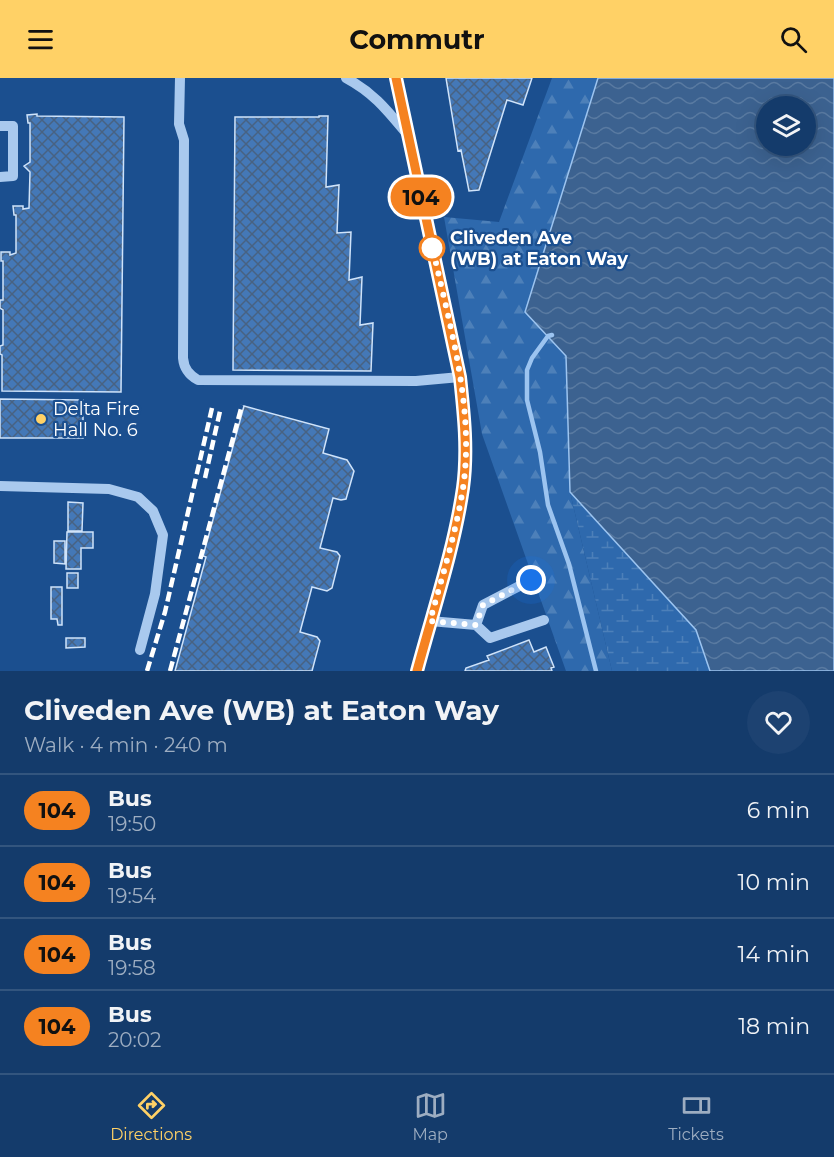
<!DOCTYPE html>
<html lang="en">
<head>
<meta charset="utf-8">
<style>
	body { margin:0; font-family:Montserrat,sans-serif; background:#1d4271; color:#f1f3f6; height:100vh; display:flex; flex-direction:column; font-size:22px; white-space:nowrap }
	* { box-sizing:border-box; margin:0 }
	p { font-size:20px; color:#9dadc1 }
	.icon { flex:none; width:33px; height:33px; fill:none; stroke:currentColor; stroke-width:2; stroke-linecap:round; stroke-linejoin:round }
	.map { position:relative; height:593px; overflow:hidden }
	.drawer { display:flex; flex-direction:column; background:#143b6b; flex:1 }
	.drawer>* { flex:none }
	.badge { padding:0 12px; border-radius:20px; font-size:21px; line-height:39px }
	.buttons { position:absolute; left:756px; top:18px; display:grid; gap:12px }
	.buttons a { display:grid; place-items:center; width:60px; height:60px; border-radius:50%; background:#143b6b; box-shadow:0 6px 24px #0002,0 0 0 2px #33557e; font-size:30px }
	.you { position:absolute; width:30px; height:30px; margin:-15px; border:4px solid #fff; border-radius:50%; background:#1a73e8; box-shadow:0 0 0 9px #1a73e833 }
	.map>.badge { position:absolute; translate:-50% -50%; box-shadow:0 0 0 3px #fff }
	.round { display:grid; place-items:center; flex:none; width:63px; height:63px; border-radius:32px; background:#1d4271 }
	.head { display:flex; align-items:center; justify-content:space-between; height:102px; padding:0 24px }
	h1 { font-size:28px; font-weight:700; line-height:45px }
	ul { padding:0; list-style:none }
	li { display:flex; align-items:center; gap:18px; height:72px; padding:0 24px; border-top:2px solid #33557e }
	li div { flex:1 }
	li b { display:block; font-size:22px }
	li em { font-style:normal }
	li .badge { min-width:66px; font-weight:700; text-align:center }
	header { display:flex; justify-content:space-between; align-items:center; height:78px; padding:0 24px; background:#ffd166; color:#111; font-size:27px; font-weight:700 }
	.menu { display:flex; justify-content:space-around; align-items:center; height:84px; border-top:2px solid #33557e; background:#143b6b; font-size:16px; color:#9dadc1 }
	.menu a { display:grid; justify-items:center; gap:3px }
	.menu .on { color:#ffd166 }
	.map>svg:first-child { display:block }
	.forest { fill:url(#forest-firs) }
	.wetland { fill:url(#wetland-marsh) }
	.water { fill:url(#water-waves); stroke:#9cc4f0; stroke-width:1.5; fill-rule:evenodd }
	.lines { fill:none; stroke-linecap:round; stroke-linejoin:round }
	.stream { stroke:#9cc4f0; stroke-width:4.5 }
	.building { fill:url(#building-cross-hatch); stroke:#cfe3fa; stroke-width:1.5 }
	.minor { stroke:#a9c9ee; stroke-width:10 }
	.rail { stroke:#fff; stroke-width:4.5; stroke-dasharray:10 4.5; stroke-linecap:butt }
	.line-casing { stroke:#fff; stroke-width:14 }
	.line { stroke:#f58220; stroke-width:9 }
	.walk { stroke:#fff; stroke-width:6; stroke-dasharray:0 10.8 }
	.stop-dot { fill:#fff; stroke:#f58220; stroke-width:3 }
	.poi-dot { fill:#ffd166; stroke:#1b4f8f; stroke-width:2 }
	.labels { text-anchor:middle; stroke-width:4.5; stroke-linejoin:round; paint-order:stroke }
	.stop-label { font-size:18px; font-weight:bold; fill:#fff; stroke:#1b4f8f; text-anchor:start }
	.poi-label { font-size:18px; fill:#fff; stroke:#1b4f8f; text-anchor:start }
</style>
</head>
<body>
<header><svg class="icon" aria-label="menu" viewBox="0 0 24 24"><path d="M4 6h16M4 12h16M4 18h16"/></svg>Commutr<svg class="icon" aria-label="search" viewBox="0 0 24 24"><circle cx="10" cy="10" r="6"/><path d="M15 15l6 6"/></svg></header>
<div class="map">
<svg width="834" height="593" viewBox="0 0 834 593">
	<defs>
		<pattern id="forest-firs" width="22" height="20" patternUnits="userSpaceOnUse" patternTransform="scale(1.5)"><rect width="22" height="20" fill="#2e69ad"/><path d="M5 1l3.5 6h-7zM16 11l3.5 6h-7z" fill="#4d80b9"/></pattern>
		<pattern id="wetland-marsh" width="20" height="14" patternUnits="userSpaceOnUse" patternTransform="scale(1.5)"><rect width="20" height="14" fill="#2e69ad"/><path d="M1 5h8M5 5V1M11 12h8M15 12V8" fill="none" stroke="#4d80b9"/></pattern>
		<pattern id="water-waves" width="16" height="10" patternUnits="userSpaceOnUse" patternTransform="scale(1.5)"><rect width="16" height="10" fill="#3c6290"/><path d="M0 5q4-4 8 0t8 0" fill="none" stroke="#597aa1"/></pattern>
		<pattern id="building-cross-hatch" width="8" height="8" patternUnits="userSpaceOnUse" patternTransform="scale(1.5)"><rect width="8" height="8" fill="#4478b7"/><path d="M0 0l8 8M0 8l8-8" fill="none" stroke="#486282"/></pattern>
	</defs>
	<rect width="100%" height="100%" fill="#1b4f8f"/>
	<path class="forest" d="M552 0H598L525 234 566 278 570 414 612 593H566L482 356 444 139 499 144Z"/>
	<path class="wetland" d="M598 0 737 593H612L570 414 566 278 525 234Z"/>
	<path class="water" d="M598 0H834V593H710L696 552 570 414 566 278 525 234ZM766 28H806V68H766Z"/>
	<g class="lines">
		<path class="stream" d="M552 257 548 258 532 280 527 292V322L540 374 548 427 569 486 596 593"/>
	</g>
	<path class="building" d="M446 0H532L523 27 507 22 479 112 469 113 461 72 458 73Z
		M37 36V38L124 39 121 314 2 313V277L0 276V268L3 267V232L0 230V222H3V183H1V174H10V177L16 175V137H14L13 128H23V131L29 130 30 94 24 88 30 84V45H28L27 37Z
		M319 38H328L326 109 339 107 337 155 351 154 349 202 362 199 360 247 373 245 371 293 233 292 235 39H319Z
		M0 321 83 322V360H0Z
		M244 328 329 351 323 375 347 382 354 393 346 421 341 422 333 420 320 470 337 474 340 478 332 510 327 513 312 509 300 554 317 559 320 563 312 593H175L206 479 203 478Z
		M68 424 83 425 82 453H68Z
		M67 454H93V470H81V491H66Z
		M54 463H65V486L54 485Z
		M67 495H78V510H67Z
		M51 509H62V547H58L57 541H51Z
		M66 560H85V569L66 570Z
		M529 562 534 574 546 569 554 589 551 590 552 593H465L466 590 489 582 487 578Z"/>
	<g class="lines">
		<path class="minor" d="M180 0 179 46 184 62 183 280C184 291 189 297 198 302L416 303 460 299
			M346 0C374 15 387 32 407 56
			M396 0 460 299C465 336 468 373 463 410 454 472 433 533 417 593
			M0 48H13V98L0 99
			M0 408 109 411 138 419 153 433 163 457 155 516 140 572
			M430 543 476 547 490 560 544 542
			M476 547 483 527 531 502"/>
		<path class="rail" d="M205 400 220 333
			M147 593 165 534 212 330
			M170 593 242 327"/>
	</g>
	<g class="lines">
		<defs>
			<path id="line" d="M396 0 460 299C464 336 468 373 463 410 454 472 433 533 417 593"/>
		</defs>
		<use href="#line" class="line-casing"/>
		<use href="#line" class="line"/>
		<path class="walk" d="M432 170V167C449 246 475 329 463 410 456 455 442 499 430 543L476 547 483 527 531 502"/>
	</g>
	<circle class="stop-dot" cx="432" cy="170" r="12"/>
	<circle class="poi-dot" cx="41" cy="341" r="6"/>
	<g class="labels">
		<g class="stop-label">
			<text x="450" y="166">Cliveden Ave<tspan x="450" dy="21">(WB) at Eaton Way</tspan></text>
		</g>
		<g class="poi-label">
			<text x="53" y="337">Delta Fire<tspan x="53" dy="21">Hall No. 6</tspan></text>
		</g>
	</g>
</svg>
<div class="buttons">
<a><svg class="icon" aria-label="layers" viewBox="0 0 24 24"><path d="M12 4l9 5-9 5-9-5zM3 14l9 5 9-5"/></svg></a>
</div>
<div class="you" style="left:531px;top:502px"></div>
<b class="badge" style="left:421px;top:119px;background:#f58220;color:#111">104</b>
</div>
<section class="drawer">
<div class="head"><div><h1>Cliveden Ave (WB) at Eaton Way</h1><p>Walk · 4 min · 240 m</p></div><a class="round"><svg class="icon" aria-label="heart" viewBox="0 0 24 24"><path d="M12 20l-8-8c-3-5 5-10 8-4 3-6 11-1 8 4z"/></svg></a></div>
<ul>
<li><span class="badge" style="background:#f58220;color:#111">104</span><div><b>Bus</b><p>19:50</p></div><em>6 min</em></li>
<li><span class="badge" style="background:#f58220;color:#111">104</span><div><b>Bus</b><p>19:54</p></div><em>10 min</em></li>
<li><span class="badge" style="background:#f58220;color:#111">104</span><div><b>Bus</b><p>19:58</p></div><em>14 min</em></li>
<li><span class="badge" style="background:#f58220;color:#111">104</span><div><b>Bus</b><p>20:02</p></div><em>18 min</em></li>
</ul>
</section>
<nav class="menu">
<a class="on"><svg class="icon" aria-label="directions" viewBox="0 0 24 24"><path d="M12 3l9 9-9 9-9-9zM9 14v-3h6M13 9l2 2-2 2"/></svg>Directions</a>
<a><svg class="icon" aria-label="map" viewBox="0 0 24 24"><path d="M3 6l6-2 6 2 6-2v14l-6 2-6-2-6 2zM9 4v14M15 6v14"/></svg>Map</a>
<a><svg class="icon" aria-label="tickets" viewBox="0 0 24 24"><path d="M3 7h18v10H3zM15 7v10"/></svg>Tickets</a>
</nav>
</body>
</html>
